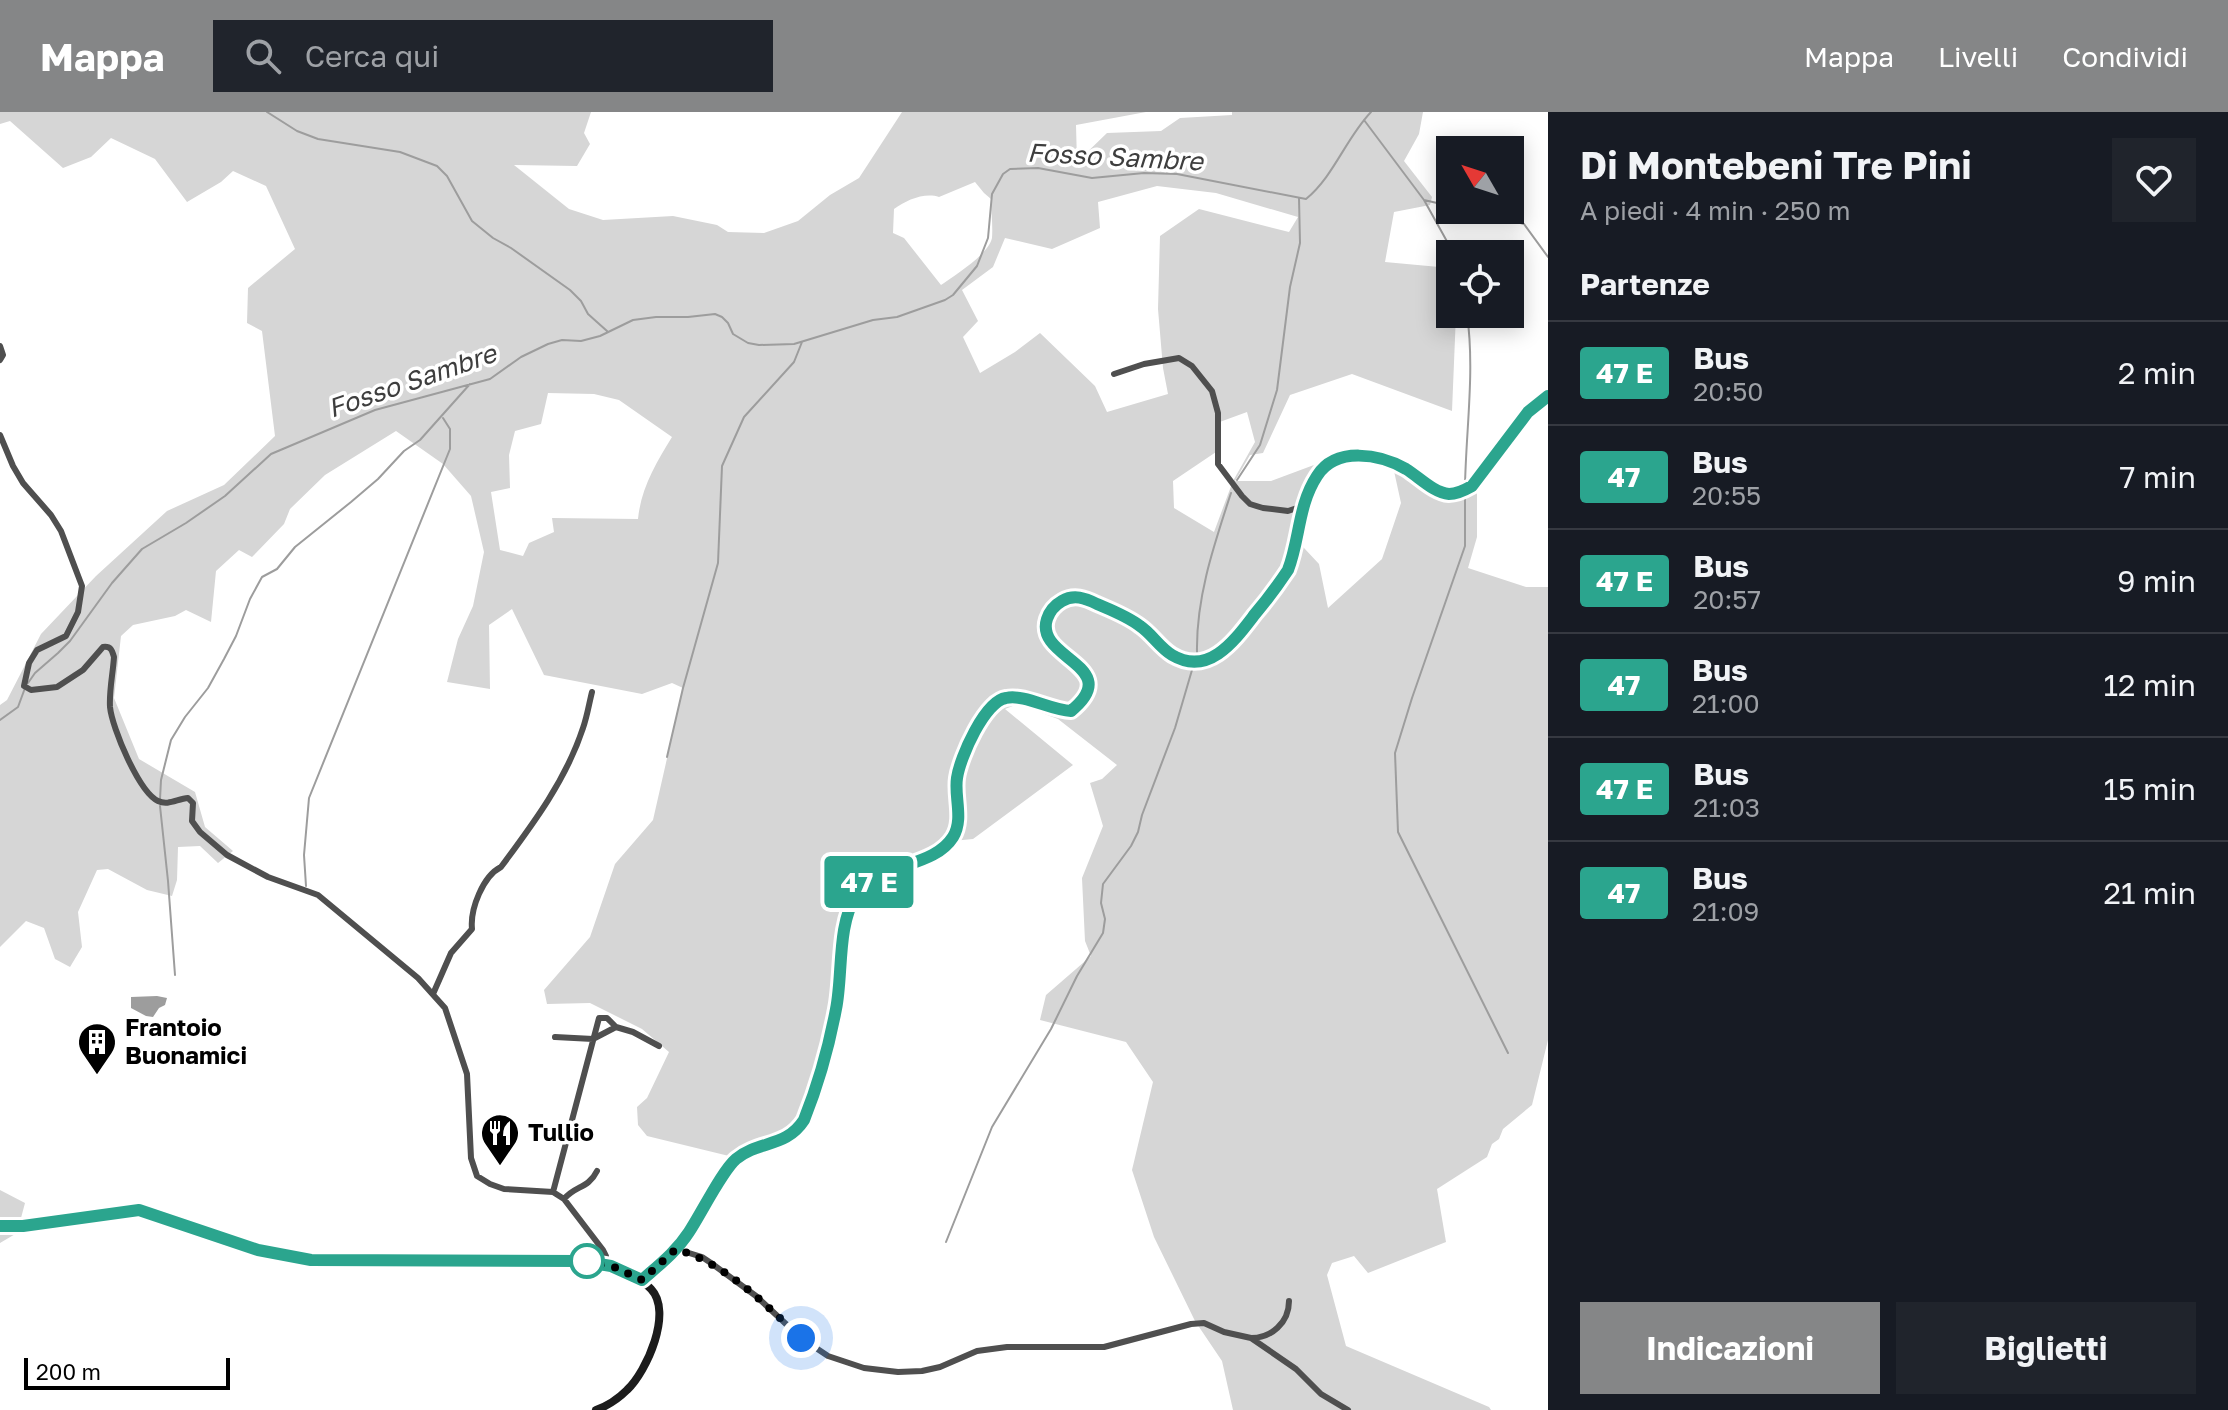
<!DOCTYPE html>
<html lang="it">
<head>
<meta charset="utf-8">
<style>
	body { margin:0; font-family:"Golos Text",sans-serif; background:#20242c; color:#f1f3f6; height:100vh; display:flex; flex-direction:column; font-size:30px; white-space:nowrap }
	* { box-sizing:border-box; margin:0 }
	p { font-size:26px; color:#9ea1a6 }
	.icon { flex:none; width:44px; height:44px; fill:none; stroke:currentColor; stroke-width:2; stroke-linecap:round; stroke-linejoin:round }
	.map { position:relative; flex:1; overflow:hidden }
	.sheet { display:flex; flex-direction:column; background:#171b24; width:680px }
	.sheet>* { flex:none }
	.badge { padding:0 16px; border-radius:6px; font-size:28px; line-height:52px }
	.needle { width:52px; rotate:309deg }
	.tools { position:absolute; left:1436px; top:24px; display:grid; gap:16px }
	.tools a { display:grid; place-items:center; width:88px; height:88px; border-radius:0px; background:#171b24; box-shadow:0 4px 20px #0003; font-size:40px }
	.scale { position:absolute; left:24px; bottom:20px; width:206px; box-sizing:border-box; padding-left:8px; border:4px solid #000; border-top:0; font-size:22px; line-height:28px; white-space:nowrap; color:#000; -webkit-text-stroke:6px #fff; paint-order:stroke }
	.you { position:absolute; width:40px; height:40px; margin:-20px; border:6px solid #fff; border-radius:50%; background:#1a73e8; box-shadow:0 0 0 12px #1a73e833 }
	.map>.badge { position:absolute; translate:-50% -50%; box-shadow:0 0 0 4px #fff }
	h2 { padding:0 32px; font-size:30px; line-height:72px }
	.round { display:grid; place-items:center; flex:none; width:84px; height:84px; border-radius:0px; background:#20242c }
	.summary { display:flex; align-items:center; justify-content:space-between; height:136px; padding:0 32px }
	h1 { font-size:38px; font-weight:700; line-height:60px }
	.primary-button { display:flex; gap:16px; margin-top:auto; padding:16px 32px }
	.primary-button a { flex:1; height:92px; border-radius:0px; background:#858687; color:#fff; font-size:32px; font-weight:700; line-height:92px; text-align:center }
	.primary-button a+a { background:#20242c; color:#f1f3f6 }
	ul { padding:0; list-style:none }
	li { display:flex; align-items:center; gap:24px; height:104px; padding:0 32px; border-top:2px solid #363941 }
	li div { flex:1 }
	li b { display:block; font-size:30px }
	li em { font-style:normal }
	li .badge { min-width:88px; font-weight:700; text-align:center }
	header { display:flex; align-items:center; gap:48px; box-sizing:border-box; height:112px; padding:0 40px; background:#858687; color:#fff }
	header strong { font-size:38px }
	nav { display:flex; gap:44px; margin-inline-start:auto; font-size:28px }
	.search { width:560px; height:72px; background:#20242c; display:flex; align-items:center; gap:20px; box-sizing:border-box; padding:0 28px; border-radius:0px; color:#9ea1a6; font-size:30px }
	main { display:flex; flex:1; min-height:0 }
	.map>svg:first-child { display:block }
	.green { fill:#d6d6d6; fill-rule:evenodd }
	.water { fill:#9d9d9d }
	.lines { fill:none; stroke-linecap:round; stroke-linejoin:round }
	.stream { stroke:#9d9d9d; stroke-width:2 }
	.street { stroke:#4f4f4f; stroke-width:6 }
	.secondary { stroke:#1c1c1c; stroke-width:8 }
	.line-casing { stroke:#fff; stroke-width:18 }
	.line { stroke:#2ba58e; stroke-width:12 }
	.walk { stroke:#000; stroke-width:8; stroke-dasharray:0 14.4 }
	.stop-dot { fill:#fff; stroke:#2ba58e; stroke-width:4 }
	.labels { text-anchor:middle; stroke-width:7; stroke-linejoin:round; paint-order:stroke }
	.poi-label { font-size:24px; font-weight:bold; fill:#000; stroke:#fff; text-anchor:start }
	.water-label { font-size:26px; font-style:italic; fill:#3e3e3e; stroke:#fff }
</style>
</head>
<body>
<header>
<strong>Mappa</strong>
<div class="search"><svg class="icon" aria-label="search" viewBox="0 0 24 24"><circle cx="10" cy="10" r="6"/><path d="M15 15l6 6"/></svg>Cerca qui</div>
<nav><a>Mappa</a><a>Livelli</a><a>Condividi</a></nav>
</header>
<main>
<div class="map">
<svg width="1548" height="1298" viewBox="0 0 1548 1298">
	<rect width="100%" height="100%" fill="#fff"/>
	<path class="green" d="M0 0H591L584 21 590 32 577 54 514 53 569 97 603 108 673 104 717 113 728 120 764 121 798 109 830 83 859 66 902 0H1146L1076 13 1077 50 1107 21 1161 19 1180 6 1232 3V0H1423L1419 22 1404 49 1432 85 1430 93 1394 100 1385 150 1450 156V202H1456L1452 299 1352 262 1290 283 1263 341 1250 343 1235 369H1271L1322 350 1290 421 1319 452 1328 496 1382 447 1401 391 1394 359C1414 370 1444 397 1468 383 1469 382 1477 374 1477 373V425L1468 456 1526 475H1548V928L1532 993 1503 1017 1499 1027 1492 1032 1487 1045 1437 1077 1446 1130 1368 1161 1354 1144 1332 1151 1327 1163 1346 1234 1489 1295 1491 1298H1233L1222 1249 1195 1209 1154 1125 1132 1058 1153 970 1126 930 1040 908 1046 883 1091 844 1085 829 1082 766 1103 714 1090 671 1102 667 1117 653 1058 607 1018 592 1005 597 1073 653 973 727 942 730 863 769 843 799 824 925 802 996 786 1021 763 1028 729 1044 647 1024 638 1013 637 995 647 986 669 940 642 917 590 891 547 892 544 878 590 825 615 752 653 708 683 576 672 571 642 582 544 563 512 497 489 513 490 577 447 570 458 527 473 494 484 440 471 384 443 352 396 319 325 363 290 397 284 412 252 445 239 438 216 459 211 510 186 498 175 504 133 513 121 524 114 586 139 647 195 680 205 715 233 739 218 751 200 734 178 735 177 768 172 784 147 778 108 757 97 758 78 800 82 835 70 855 55 847 44 816 26 809 0 835V593L7 588 41 522 96 464 167 399 224 373 275 324 262 219 247 211 248 176 295 137 266 74 233 59 221 70 187 90 155 47 111 26 91 45 63 56 10 9 0 12ZM975 70 984 81 991 87C991 99 993 113 992 126 989 142 954 164 941 173L904 126 893 121 894 97C906 88 925 80 939 85ZM1157 74 1216 81 1298 105 1289 120 1199 97 1160 124 1158 197 1163 256 1168 282 1107 300 1095 274 1040 221 1015 240 980 261 963 225 978 209 962 178 993 155 1005 126 1052 137 1100 116 1098 90ZM548 281 594 282 619 288 672 325C656 351 641 376 638 407L552 406 554 420 529 431 523 444 500 438 491 380 510 376 509 343 515 319 541 312ZM1247 300 1255 330 1233 369 1214 420 1174 396 1173 369 1216 340 1217 311Z
		M0 1078 25 1091 17 1121 0 1131Z"/>
	<path class="water" d="M157 884 167 886 165 893 159 896 153 905 146 904 131 896V885Z"/>
	<g class="lines">
		<path class="stream" d="M267 0 297 19 318 27 400 40 437 54 447 64 472 109 493 126 511 136 570 178 581 189 588 202 607 219
			M1364 8 1424 88 1454 142
			M1424 88 1450 94
			M1472 98 1524 112 1548 145
			M1237 368 1260 333 1277 278 1290 175 1300 131 1299 86
			M1465 374C1466 317 1475 259 1467 202
			M1465 380V434L1412 586 1395 641 1398 720 1508 941
			M1197 540C1196 485 1214 433 1231 381
			M28 571 35 561 58 541 70 529 112 471 142 437 186 411 225 384 271 342 375 298 490 267 521 245 548 232 562 228 581 229 600 224 633 208 656 205H688L715 202 722 205 728 211 733 222 748 231 759 233 794 232 873 208 897 205 945 188 953 183 977 154 988 126 992 82 1003 62 1010 57 1038 56 1092 66 1144 61 1177 62 1306 87C1334 64 1346 26 1371 0
			M0 608 18 595 25 576
			M667 645 683 576 718 451 722 354 744 305 794 250 802 230
			M160 687 161 668 171 628 185 605 208 576 224 547 236 524 250 487 262 465 277 457 295 435 351 390 378 367 404 339 420 328 470 272
			M160 694 168 769 175 863
			M306 774 304 743 309 686 450 337V317L443 306
			M946 1130 992 1015 1051 917 1077 864 1103 821 1105 807 1101 791 1103 772 1131 734 1138 720 1142 703 1175 616 1192 558"/>
		<path class="street" d="M0 234 3 243 0 248
			M1114 262 1144 252 1179 246 1192 254 1212 279 1218 301V352L1242 384 1250 392 1263 396 1288 399 1303 394
			M0 323 13 354 23 371 51 403 61 419 82 474 78 500 66 524 37 538 29 551 24 574 31 578 57 575 83 558 103 535C111 534 112 538 114 545 113 561 109 579 110 595 112 616 139 680 158 689 168 694 177 687 188 686L193 691 192 709 200 720 227 743 268 765 318 783 418 866 445 896 467 962 471 1046 477 1064 490 1072 504 1077 553 1080 564 1087 603 1138 606 1144V1153
			M433 882 451 841 472 817C470 797 483 764 501 755 533 712 566 668 583 616 587 605 589 592 592 580
			M555 925 593 927 616 915
			M553 1080 599 906H607L616 915 633 920 659 934
			M564 1087C576 1073 588 1077 597 1059
			M676 1137 702 1145 711 1151 756 1184 801 1226 828 1244 864 1256 898 1260 922 1259 940 1255 977 1239 1007 1235H1104L1191 1212 1204 1211 1224 1220 1251 1226 1296 1257 1321 1282 1348 1298
			M1251 1226C1271 1226 1289 1211 1289 1189"/>
		<path class="secondary" d="M0 1114H23L139 1098 258 1138 311 1148H552C586 1149 626 1150 651 1177 673 1200 647 1259 627 1278 619 1286 607 1294 596 1298
			M642 1168C660 1153 677 1139 690 1119 701 1102 723 1057 738 1046 771 1020 789 1044 810 993 819 962 829 931 836 899 844 862 835 805 863 776 886 751 933 755 952 726 964 708 954 686 957 666 959 646 984 590 1006 586 1025 582 1050 598 1071 599 1126 555 1034 547 1047 507 1049 499 1055 493 1062 489 1074 482 1085 486 1097 492 1113 499 1132 506 1145 518 1154 526 1161 536 1172 542 1207 564 1232 532 1251 507 1264 491 1277 475 1288 458 1301 427 1298 393 1317 364 1336 334 1380 342 1406 357 1419 365 1434 381 1449 382 1457 382 1464 378 1472 374L1528 300 1548 284"/>
	</g>
	<g class="lines">
		<defs>
			<path id="line" d="M0 1114H23L139 1098 258 1138 311 1148 581 1149 611 1154 642 1168C659 1153 676 1140 689 1120 701 1102 722 1059 736 1047 759 1028 786 1036 804 1008 818 973 829 934 836 897 843 863 837 813 856 784 878 750 933 757 953 725 964 707 954 685 957 666 960 645 985 589 1006 586 1025 582 1050 598 1071 599 1126 554 1034 547 1047 507 1050 498 1055 493 1062 489 1074 482 1085 486 1097 492 1111 498 1127 504 1140 514 1152 522 1159 535 1172 543 1209 565 1235 528 1255 502 1267 488 1278 473 1288 458 1300 427 1298 393 1317 364 1336 334 1380 342 1406 357 1419 365 1434 381 1449 382 1457 382 1465 378 1472 374L1528 300 1548 284"/>
		</defs>
		<use href="#line" class="line-casing"/>
		<use href="#line" class="line"/>
		<path class="walk" d="M587 1149 614 1155 642 1168 676 1137C726 1152 764 1191 801 1226"/>
	</g>
	<defs>
		<symbol id="building-pin" viewBox="-11 -11 22 30"><path d="M0 17L-7.5 6A9.5 9.5 0 1 1 7.5 6Z" fill="#000" stroke="#fff"/><path d="M-4-6H4V6H1V3H-1V6H-4ZM-2.5-4.3h1.7v1.8h-1.7ZM.8-4.3h1.7v1.8H.8ZM-2.5-1h1.7V.8h-1.7ZM.8-1h1.7V.8H.8Z" fill="#fff"/></symbol>
		<symbol id="restaurant-pin" viewBox="-11 -11 22 30"><path d="M0 17L-7.5 6A9.5 9.5 0 1 1 7.5 6Z" fill="#000" stroke="#fff"/><path d="M-5-6h1v4h1v-4h1v4h1v-4h1v5L-1.5 .5V6h-2V.5L-5-1ZM5-6V6H3V1.5H1.5Q1.5-4 5-6Z" fill="#fff"/></symbol>
	</defs>
	<g fill-rule="evenodd">
		<use href="#building-pin" x="75" y="908" width="44" height="60"/>
		<use href="#restaurant-pin" x="478" y="999" width="44" height="60"/>
	</g>
	<circle class="stop-dot" cx="587" cy="1149" r="16"/>
	<g class="labels">
		<g class="poi-label">
			<text x="125" y="924">Frantoio<tspan x="125" dy="28">Buonamici</tspan></text>
			<text x="528" y="1029">Tullio</text>
		</g>
		<g class="water-label">
			<text transform="translate(1115 45) rotate(3)" y="9">Fosso Sambre</text>
			<text transform="translate(412 269) rotate(-19)" y="9">Fosso Sambre</text>
		</g>
	</g>
</svg>
<div class="tools">
<a><svg class="needle" viewBox="-14 -14 28 28"><path d="M0-13l5 13h-10z" fill="#e53935"/><path d="M0 13l5-13h-10z" fill="#9ea1a6"/></svg></a>
<a><svg class="icon" aria-label="locate" viewBox="0 0 24 24"><circle cx="12" cy="12" r="6"/><path d="M12 2v4M12 18v4M2 12h4M18 12h4"/></svg></a>
</div>
<div class="scale">200 m</div>
<div class="you" style="left:801px;top:1226px"></div>
<b class="badge" style="left:869px;top:770px;background:#2ba58e;color:#fff">47 E</b>
</div>
<section class="sheet">
<div class="summary"><div><h1>Di Montebeni Tre Pini</h1><p>A piedi · 4 min · 250 m</p></div><a class="round"><svg class="icon" aria-label="heart" viewBox="0 0 24 24"><path d="M12 20l-8-8c-3-5 5-10 8-4 3-6 11-1 8 4z"/></svg></a></div>
<h2>Partenze</h2>
<ul>
<li><span class="badge" style="background:#2ba58e;color:#fff">47 E</span><div><b>Bus</b><p>20:50</p></div><em>2 min</em></li>
<li><span class="badge" style="background:#2ba58e;color:#fff">47</span><div><b>Bus</b><p>20:55</p></div><em>7 min</em></li>
<li><span class="badge" style="background:#2ba58e;color:#fff">47 E</span><div><b>Bus</b><p>20:57</p></div><em>9 min</em></li>
<li><span class="badge" style="background:#2ba58e;color:#fff">47</span><div><b>Bus</b><p>21:00</p></div><em>12 min</em></li>
<li><span class="badge" style="background:#2ba58e;color:#fff">47 E</span><div><b>Bus</b><p>21:03</p></div><em>15 min</em></li>
<li><span class="badge" style="background:#2ba58e;color:#fff">47</span><div><b>Bus</b><p>21:09</p></div><em>21 min</em></li>
</ul>
<div class="primary-button"><a>Indicazioni</a><a>Biglietti</a></div>
</section>
</main>
</body>
</html>
